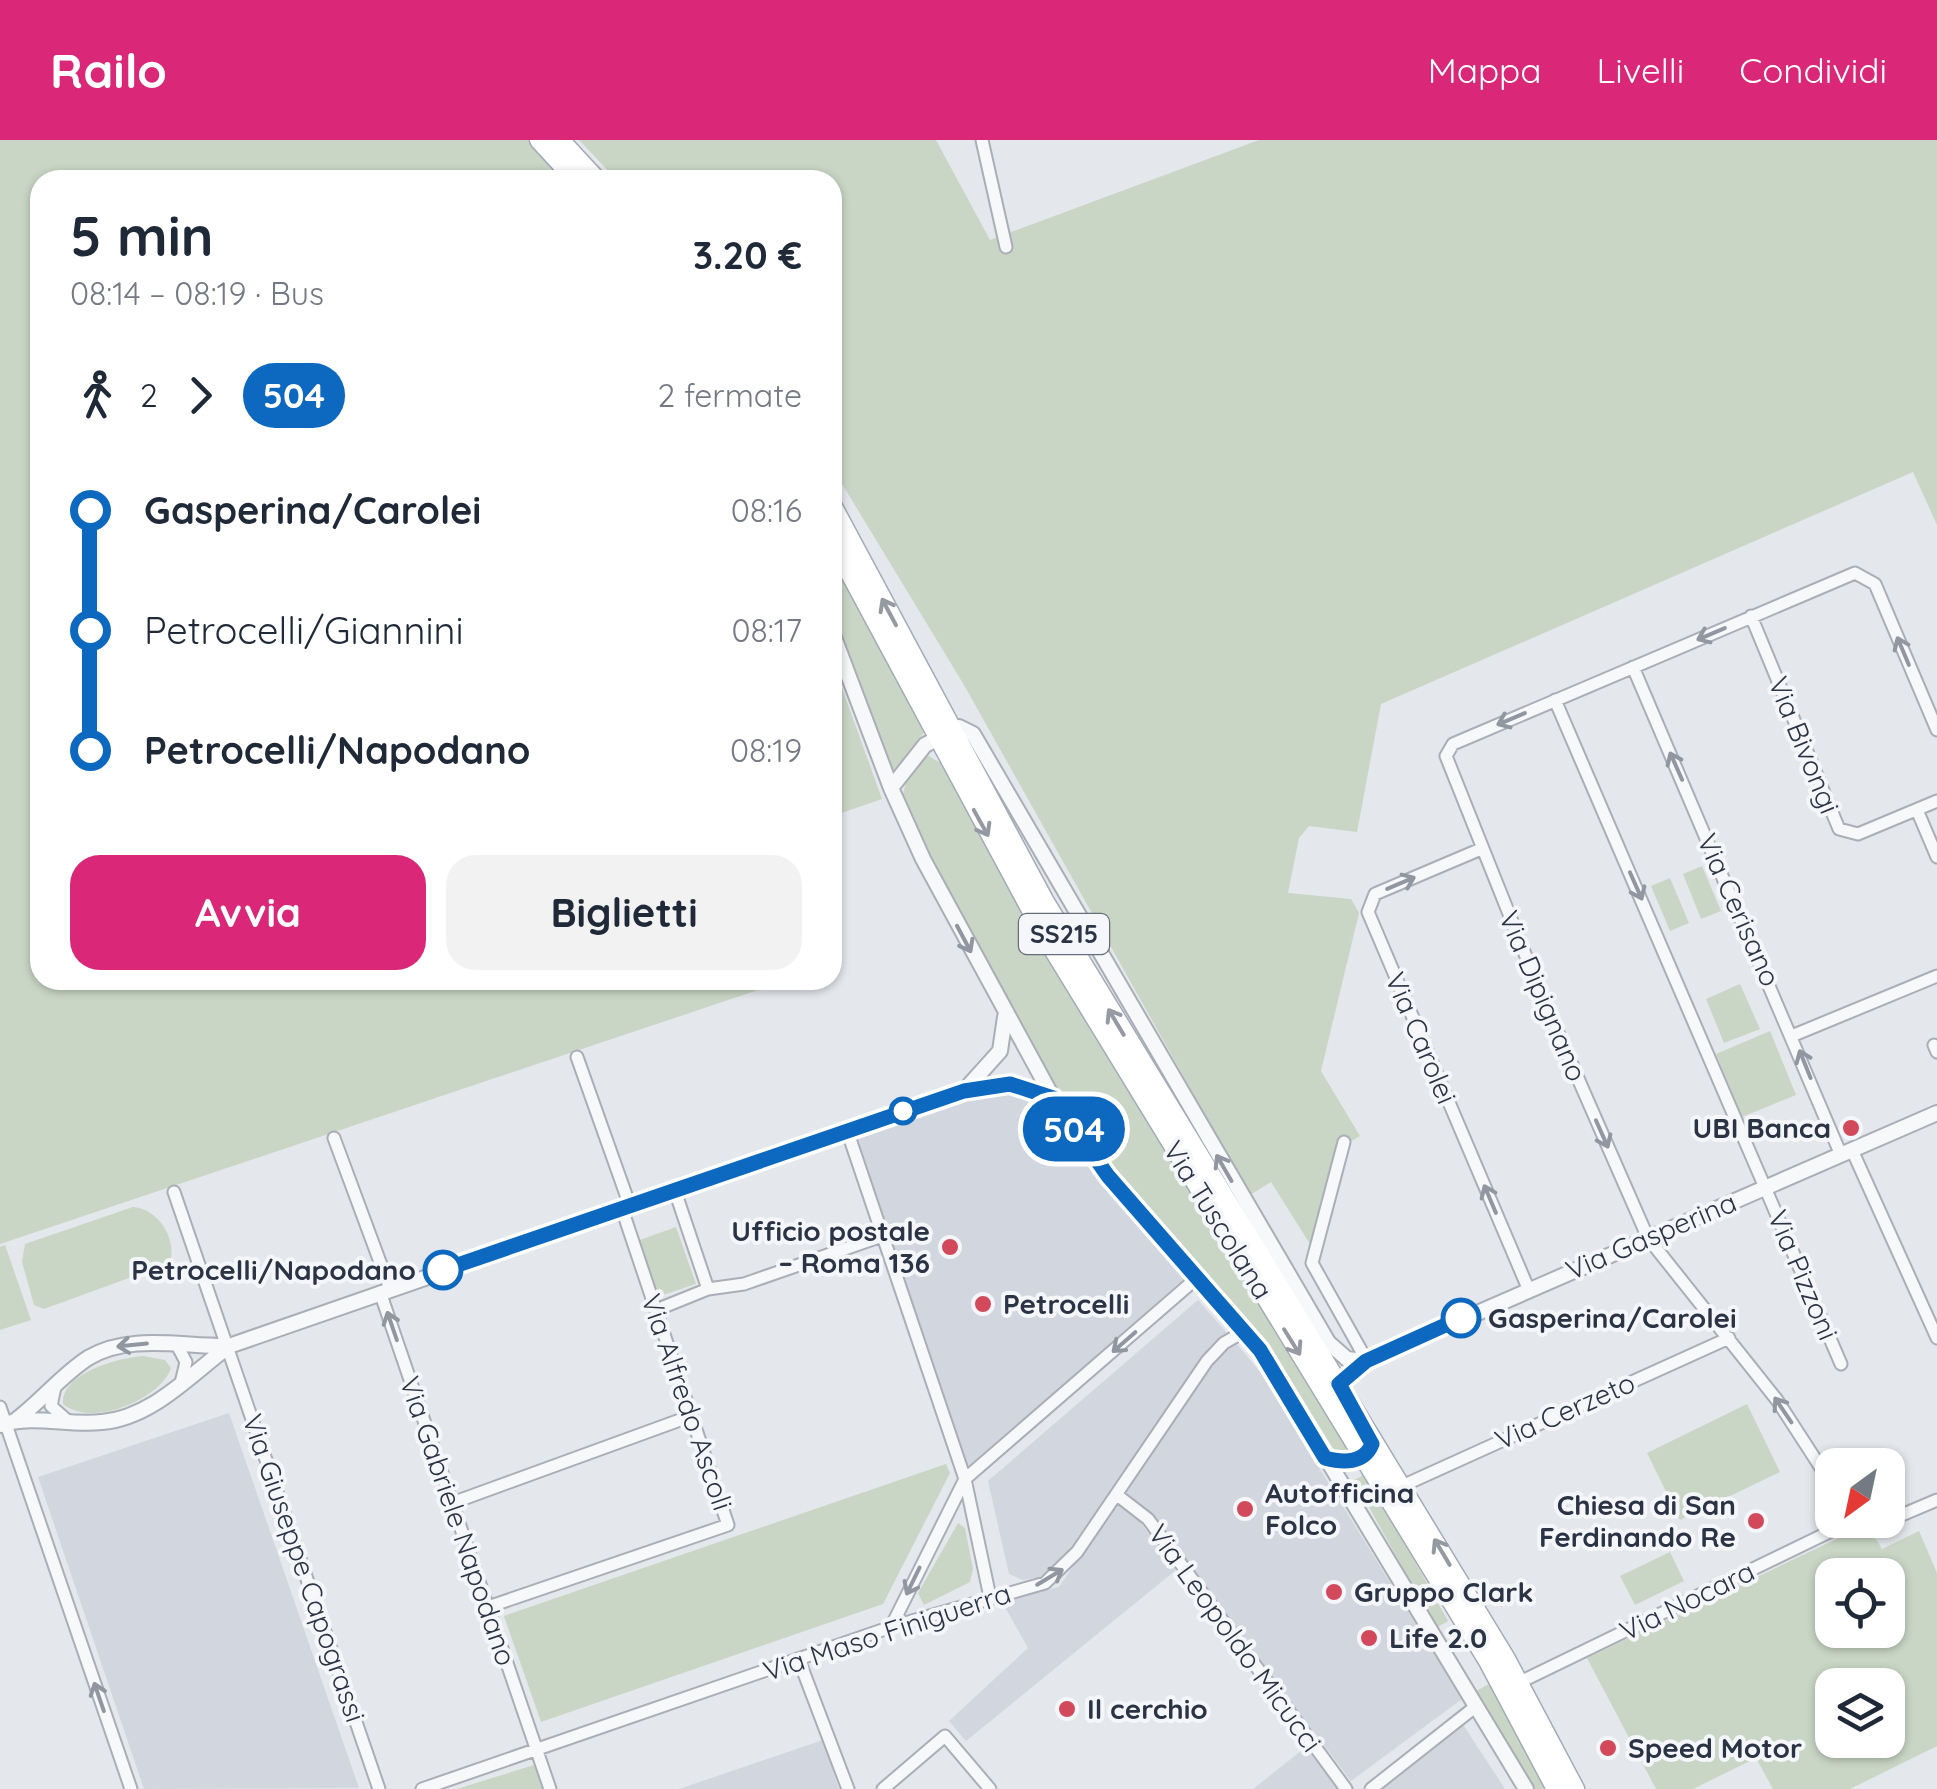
<!DOCTYPE html>
<html lang="it">
<head>
<meta charset="utf-8">
<style>
	body { margin:0; font-family:Quicksand,sans-serif; background:#f2f2f3; color:#1f2937; height:100vh; display:flex; flex-direction:column; font-size:38px; white-space:nowrap }
	* { box-sizing:border-box; margin:0 }
	p { font-size:32px; color:#747a83 }
	.icon { flex:none; width:55px; height:55px; fill:none; stroke:currentColor; stroke-width:2; stroke-linecap:round; stroke-linejoin:round }
	.map { position:relative; flex:1; overflow:hidden }
	.details { position:absolute; left:30px; top:30px; width:812px; height:820px; display:flex; flex-direction:column; background:#fff; border-radius:30px; box-shadow:0 2px 8px #0004 }
	.details>* { flex:none }
	.badge { padding:0 20px; border-radius:32px; font-size:35px; line-height:65px }
	.needle { width:65px; rotate:213deg }
	.tools { position:absolute; left:1815px; top:1308px; display:grid; gap:20px }
	.tools a { display:grid; place-items:center; width:90px; height:90px; border-radius:20px; background:#fff; box-shadow:0 2px 8px #0004; font-size:50px }
	.map>.badge { position:absolute; translate:-50% -50%; box-shadow:0 0 0 5px #fff }
	.legs { display:flex; align-items:center; gap:15px; height:110px; padding:0 40px; font-size:32px }
	.legs p { margin-inline-start:auto }
	.head { display:flex; align-items:center; justify-content:space-between; height:170px; padding:0 40px }
	h1 { font-size:55px; font-weight:700; line-height:75px }
	.cta { display:flex; gap:20px; margin-top:auto; padding:20px 40px }
	.cta a { flex:1; height:115px; border-radius:30px; background:#db2777; color:#fff; font-size:40px; font-weight:700; line-height:115px; text-align:center }
	.cta a+a { background:#f2f2f3; color:#1f2937 }
	ul { padding:0 40px; list-style:none }
	li { display:flex; align-items:center; gap:35px; height:120px; font-size:38px }
	li i { display:grid; place-items:center; width:15px; height:100%; margin:0 12px; background:currentColor }
	li i::after { content:''; width:25px; height:25px; margin:-12px; border:8px solid; border-radius:50%; background:#fff }
	li p { margin-inline-start:auto }
	li:first-child i { background:linear-gradient(#0000 50%,currentColor 0) }
	li:last-child i { background:linear-gradient(currentColor 50%,#0000 0) }
	header { display:flex; align-items:center; gap:60px; box-sizing:border-box; height:140px; padding:0 50px; background:#db2777; color:#fff }
	header strong { font-size:48px }
	nav { display:flex; gap:55px; margin-inline-start:auto; font-size:35px }
	.map>svg:first-child { display:block }
	.built { fill:#d2d6de }
	.green { fill:#c9d6c5; fill-rule:evenodd }
	.lines { fill:none; stroke-linecap:round; stroke-linejoin:round }
	.minor-casing { stroke:#a9aeb7; stroke-width:15 }
	.tertiary-casing { stroke:#a9aeb7; stroke-width:18 }
	.primary-casing { stroke:#a3abb8; stroke-width:21 }
	.minor { stroke:#f7f8fa; stroke-width:11 }
	.tertiary { stroke:#f7f8fa; stroke-width:14 }
	.primary { stroke:#fff; stroke-width:18 }
	.oneway { stroke:#959aa2 }
	.oneway2 { stroke:#9196a0 }
	.line-1-casing { stroke:#fff; stroke-width:22 }
	.line-1 { stroke:#0c69bf; stroke-width:15 }
	.stop-1-dot { fill:#fff; stroke:#0c69bf; stroke-width:5 }
	.poi-dot { fill:#d1495b; stroke:#f4f6f9; stroke-width:4 }
	.labels { text-anchor:middle; stroke-width:8; stroke-linejoin:round; paint-order:stroke }
	.shield { fill:#f4f6f9; stroke:#676e7b; stroke-width:2.5 }
	.shield-label { font-size:25px; font-weight:bold; fill:#2b3445 }
	.street-label { font-size:28px; fill:#2b3445; stroke:#f4f6f9 }
	.poi-label { font-size:28px; font-weight:bold; fill:#2b3445; stroke:#f4f6f9; text-anchor:start }
	.stop-label { font-size:28px; font-weight:bold; fill:#2b3445; stroke:#f4f6f9; text-anchor:end }
</style>
</head>
<body>
<header>
<strong>Railo</strong>
<nav><a>Mappa</a><a>Livelli</a><a>Condividi</a></nav>
</header>
<div class="map">
<svg width="1937" height="1649" viewBox="0 0 1937 1649">
	<rect width="100%" height="100%" fill="#e4e7ec"/>
	<path class="built" d="M999 952 1035 958 1056 973 1187 1136 975 1324 967 1326 856 993Z
		M1198 1160 1227 1193 1210 1206 1063 1419 1040 1437 1023 1440 1009 1434 988 1341Z
		M1236 1203 1260 1232 1462 1559 1351 1641 1147 1371 1126 1352 1213 1221Z
		M229 1273 359 1648 144 1649 38 1337Z
		M1117 1362 1137 1378 1176 1430 966 1601 949 1581 1028 1508 1001 1460 1059 1447Z
		M1462 1583 1505 1649H1381Z
		M823 1600 839 1649H679Z
		M1306 1607 1337 1649H1253Z"/>
	<path class="green" d="M0 0H528L567 40H40V840H771L773 845 0 1104Z
		M579 0H936L990 100 1259 0H1937V385L1913 332 1381 564 1357 692 1309 686 1299 698 1288 753 1351 759 1359 773 1321 931 1360 996 1337 1010 1310 1104 1271 1042 1250 1055 964 545 833 329 832 40H617Z
		M833 413 925 591 893 631 833 470Z
		M833 523 882 659 833 676H832Z
		M927 615 946 626 1353 1312 1339 1313 1333 1308 1273 1212 1086 994 1060 956 945 746 903 654 908 634Z
		M1702 726 1721 771 1701 779 1683 734Z
		M1670 738 1689 783 1670 791 1651 746Z
		M1740 844 1760 889 1724 903 1706 859Z
		M1770 891 1796 955 1742 977 1716 914Z
		M133 1067C159 1069 177 1099 170 1123L44 1169 34 1165 22 1122 25 1104Z
		M676 1087 696 1144 657 1157 637 1101Z
		M5 1105 31 1180 0 1190V1107Z
		M143 1216 165 1220 171 1228C160 1260 91 1288 63 1264 61 1233 118 1218 143 1216Z
		M1747 1264 1780 1332 1680 1380 1647 1313Z
		M946 1324 950 1333 883 1464 541 1582 504 1476Z
		M1366 1334 1448 1481 1436 1488 1354 1340Z
		M958 1383 965 1388 973 1429 970 1442 924 1465 918 1453Z
		M1919 1391 1937 1433V1606L1850 1649H1773L1756 1618 1693 1649H1656L1587 1518 1849 1393 1876 1399 1882 1409ZM1832 1435H1888V1490H1832ZM1832 1545H1888V1600H1832Z
		M1670 1412 1684 1441 1635 1465 1620 1436Z
		M1491 1543 1549 1649H1535L1481 1562 1476 1551Z
		M534 1625 544 1649H457Z"/>
	<g class="lines">
		<defs>
			<path id="minor" d="M982 0 1006 107
				M1751 476 1839 689 1858 694 1937 661
				M1633 527 1841 1015
				M1555 560 1841 1224
				M1917 670 1937 717
				M1481 709 1375 754 1368 772 1528 1148
				M1794 895 1937 836
				M1934 905 1937 912
				M577 917 630 1066
				M847 990 965 1339 990 1457
				M334 998 390 1149
				M1344 1002 1312 1123 1367 1221
				M1852 1010 1937 1198
				M174 1052 379 1649
				M708 1149 744 1144 882 1096
				M380 1152 550 1649
				M656 1170 708 1149 675 1051
				M177 1205 186 1222 181 1243
				M55 1247 51 1266 68 1281
				M0 1267 131 1649
				M1832 1345 1777 1260 1648 1098 1541 854 1446 616 1453 604 1855 433 1875 444 1937 590
				M1402 1346 1729 1198
				M1117 1355 1148 1379 1346 1649
				M452 1363 691 1276
				M1857 1380 1878 1385 1937 1360
				M488 1467 728 1385 622 1069
				M891 1487 965 1339 1198 1137
				M799 1520 848 1649
				M1520 1542 1854 1380
				M422 1649 891 1487 1045 1443 1077 1412 1207 1221 1224 1203 1245 1191
				M883 1649 945 1596 990 1649
				M1371 1649 1475 1567"/>
			<path id="tertiary" d="M832 492 891 648 923 719 1053 958 1108 1036 1264 1215 1526 1649
				M891 648 925 605 959 587 973 594 1328 1202
				M964 951 1000 911 1005 877
				M1322 1197 1347 1219 1366 1221
				M1339 1244 1367 1221 1937 973
				M16 1280C41 1261 62 1235 88 1218 129 1193 183 1207 228 1206
				M0 1285C34 1274 67 1286 102 1282 152 1278 191 1234 229 1206L964 951 1010 944 1052 958
				M1325 1317 1349 1322 1370 1310"/>
			<path id="primary" d="M539 0 576 40
				M560 0 597 40
				M832 365 1045 762 1506 1519 1575 1649
				M832 400 1045 796 1488 1521 1556 1649"/>
		</defs>
		<use href="#minor" class="minor-casing"/>
		<use href="#tertiary" class="tertiary-casing"/>
		<use href="#primary" class="primary-casing"/>
		<use href="#minor" class="minor"/>
		<use href="#tertiary" class="tertiary"/>
		<use href="#primary" class="primary"/>
	</g>
	<defs><path id="oneway-shaft" d="M-6 0H5M1.5-3L5.5 0L1.5 3" fill="none" stroke-width="1.6" stroke-linecap="round" stroke-linejoin="round" transform="scale(2.5)"/></defs>
	<g class="oneway">
		<use href="#oneway-shaft" transform="translate(889 472) rotate(-118)"/>
		<use href="#oneway-shaft" transform="translate(981 683) rotate(61)"/>
		<use href="#oneway-shaft" transform="translate(1116 882) rotate(-121)"/>
		<use href="#oneway-shaft" transform="translate(1292 1202) rotate(58)"/>
		<use href="#oneway-shaft" transform="translate(1442 1412) rotate(-121)"/>
	</g>
	<g class="oneway2">
		<use href="#oneway-shaft" transform="translate(1711 494) rotate(157)"/>
		<use href="#oneway-shaft" transform="translate(1903 511) rotate(-113)"/>
		<use href="#oneway-shaft" transform="translate(1511 579) rotate(157)"/>
		<use href="#oneway-shaft" transform="translate(1676 626) rotate(-114)"/>
		<use href="#oneway-shaft" transform="translate(1401 743) rotate(-23)"/>
		<use href="#oneway-shaft" transform="translate(1636 746) rotate(66)"/>
		<use href="#oneway-shaft" transform="translate(964 799) rotate(62)"/>
		<use href="#oneway-shaft" transform="translate(1805 924) rotate(-112)"/>
		<use href="#oneway-shaft" transform="translate(1602 994) rotate(66)"/>
		<use href="#oneway-shaft" transform="translate(1224 1028) rotate(-120)"/>
		<use href="#oneway-shaft" transform="translate(1490 1059) rotate(-113)"/>
		<use href="#oneway-shaft" transform="translate(392 1186) rotate(-109)"/>
		<use href="#oneway-shaft" transform="translate(1124 1202) rotate(139)"/>
		<use href="#oneway-shaft" transform="translate(132 1205) rotate(174)"/>
		<use href="#oneway-shaft" transform="translate(1783 1270) rotate(-124)"/>
		<use href="#oneway-shaft" transform="translate(1050 1437) rotate(-31)"/>
		<use href="#oneway-shaft" transform="translate(913 1441) rotate(116)"/>
		<use href="#oneway-shaft" transform="translate(99 1557) rotate(-109)"/>
	</g>
	<g class="lines">
		<defs>
			<path id="line-1" d="M443 1130 964 951 1010 944 1053 958 1108 1036 1260 1210 1325 1318C1343 1323 1364 1324 1372 1304L1339 1244 1366 1221 1461 1178"/>
		</defs>
		<use href="#line-1" class="line-1-casing"/>
		<use href="#line-1" class="line-1"/>
	</g>
	<g class="stop-1-dot">
		<circle cx="903" cy="971" r="12"/>
		<circle cx="443" cy="1130" r="18"/>
		<circle cx="1461" cy="1178" r="18"/>
	</g>
	<g class="poi-dot">
		<circle cx="1851" cy="988" r="10"/>
		<circle cx="950" cy="1107" r="10"/>
		<circle cx="983" cy="1164" r="10"/>
		<circle cx="1245" cy="1369" r="10"/>
		<circle cx="1756" cy="1381" r="10"/>
		<circle cx="1334" cy="1452" r="10"/>
		<circle cx="1369" cy="1498" r="10"/>
		<circle cx="1067" cy="1569" r="10"/>
		<circle cx="1608" cy="1608" r="10"/>
	</g>
	<g class="labels">
		<rect class="shield" x="1019" y="774" width="90" height="40" rx="8"/>
		<g class="shield-label">
			<text x="1064" y="803">SS215</text>
		</g>
		<g class="street-label">
			<text transform="translate(1804 605) rotate(68)" y="10">Via Bivongi</text>
			<text transform="translate(1739 770) rotate(66)" y="10">Via Cerisano</text>
			<text transform="translate(1543 856) rotate(67)" y="10">Via Dipignano</text>
			<text transform="translate(1421 898) rotate(67)" y="10">Via Carolei</text>
			<text transform="translate(1218 1080) rotate(58)" y="10">Via Tuscolana</text>
			<text transform="translate(1651 1096) rotate(-23)" y="10">Via Gasperina</text>
			<text transform="translate(1803 1135) rotate(67)" y="10">Via Pizzoni</text>
			<text transform="translate(687 1262) rotate(71)" y="10">Via Alfredo Ascoli</text>
			<text transform="translate(1565 1271) rotate(-24)" y="10">Via Cerzeto</text>
			<text transform="translate(458 1381) rotate(71)" y="10">Via Gabriele Napodano</text>
			<text transform="translate(304 1428) rotate(71)" y="10">Via Giuseppe Capograssi</text>
			<text transform="translate(1687 1461) rotate(-26)" y="10">Via Nocara</text>
			<text transform="translate(887 1492) rotate(-18)" y="10">Via Maso Finiguerra</text>
			<text transform="translate(1235 1498) rotate(54)" y="10">Via Leopoldo Micucci</text>
		</g>
		<g class="poi-label">
			<text x="1831" y="998" text-anchor="end">UBI Banca</text>
			<text x="930" y="1101" text-anchor="end">Ufficio postale<tspan x="930" dy="32">– Roma 136</tspan></text>
			<text x="1003" y="1174">Petrocelli</text>
			<text x="1265" y="1363">Autofficina<tspan x="1265" dy="32">Folco</tspan></text>
			<text x="1736" y="1375" text-anchor="end">Chiesa di San<tspan x="1736" dy="32">Ferdinando Re</tspan></text>
			<text x="1354" y="1462">Gruppo Clark</text>
			<text x="1389" y="1508">Life 2.0</text>
			<text x="1087" y="1579">Il cerchio</text>
			<text x="1628" y="1618">Speed Motor</text>
		</g>
		<g class="stop-label">
			<text x="416" y="1140">Petrocelli/Napodano</text>
			<text x="1488" y="1188" text-anchor="start">Gasperina/Carolei</text>
		</g>
	</g>
</svg>
<div class="tools">
<a><svg class="needle" viewBox="-14 -14 28 28"><path d="M0-13l5 13h-10z" fill="#e53935"/><path d="M0 13l5-13h-10z" fill="#747a83"/></svg></a>
<a><svg class="icon" aria-label="locate" viewBox="0 0 24 24"><circle cx="12" cy="12" r="6"/><path d="M12 2v4M12 18v4M2 12h4M18 12h4"/></svg></a>
<a><svg class="icon" aria-label="layers" viewBox="0 0 24 24"><path d="M12 4l9 5-9 5-9-5zM3 14l9 5 9-5"/></svg></a>
</div>
<b class="badge" style="left:1074px;top:989px;background:#0c69bf;color:#fff">504</b>
<section class="details">
<div class="head"><div><h1>5 min</h1><p>08:14 – 08:19 · Bus</p></div><b>3.20 €</b></div>
<div class="legs"><svg class="icon" aria-label="walk" viewBox="0 0 24 24"><circle cx="13" cy="4" r="2"/><path d="M13 8l-2 6 4 7M11 14l-3 7M7 12l3-4h3l4 4"/></svg>2<svg class="icon" aria-label="forward" viewBox="0 0 24 24"><path d="M9 5l7 7-7 7"/></svg><b class="badge" style="background:#0c69bf;color:#fff">504</b><p>2 fermate</p></div>
<ul>
<li><i style="color:#0c69bf"></i><b>Gasperina/Carolei</b><p>08:16</p></li>
<li><i style="color:#0c69bf"></i><span>Petrocelli/Giannini</span><p>08:17</p></li>
<li><i style="color:#0c69bf"></i><b>Petrocelli/Napodano</b><p>08:19</p></li>
</ul>
<div class="cta"><a>Avvia</a><a>Biglietti</a></div>
</section>
</div>
</body>
</html>
